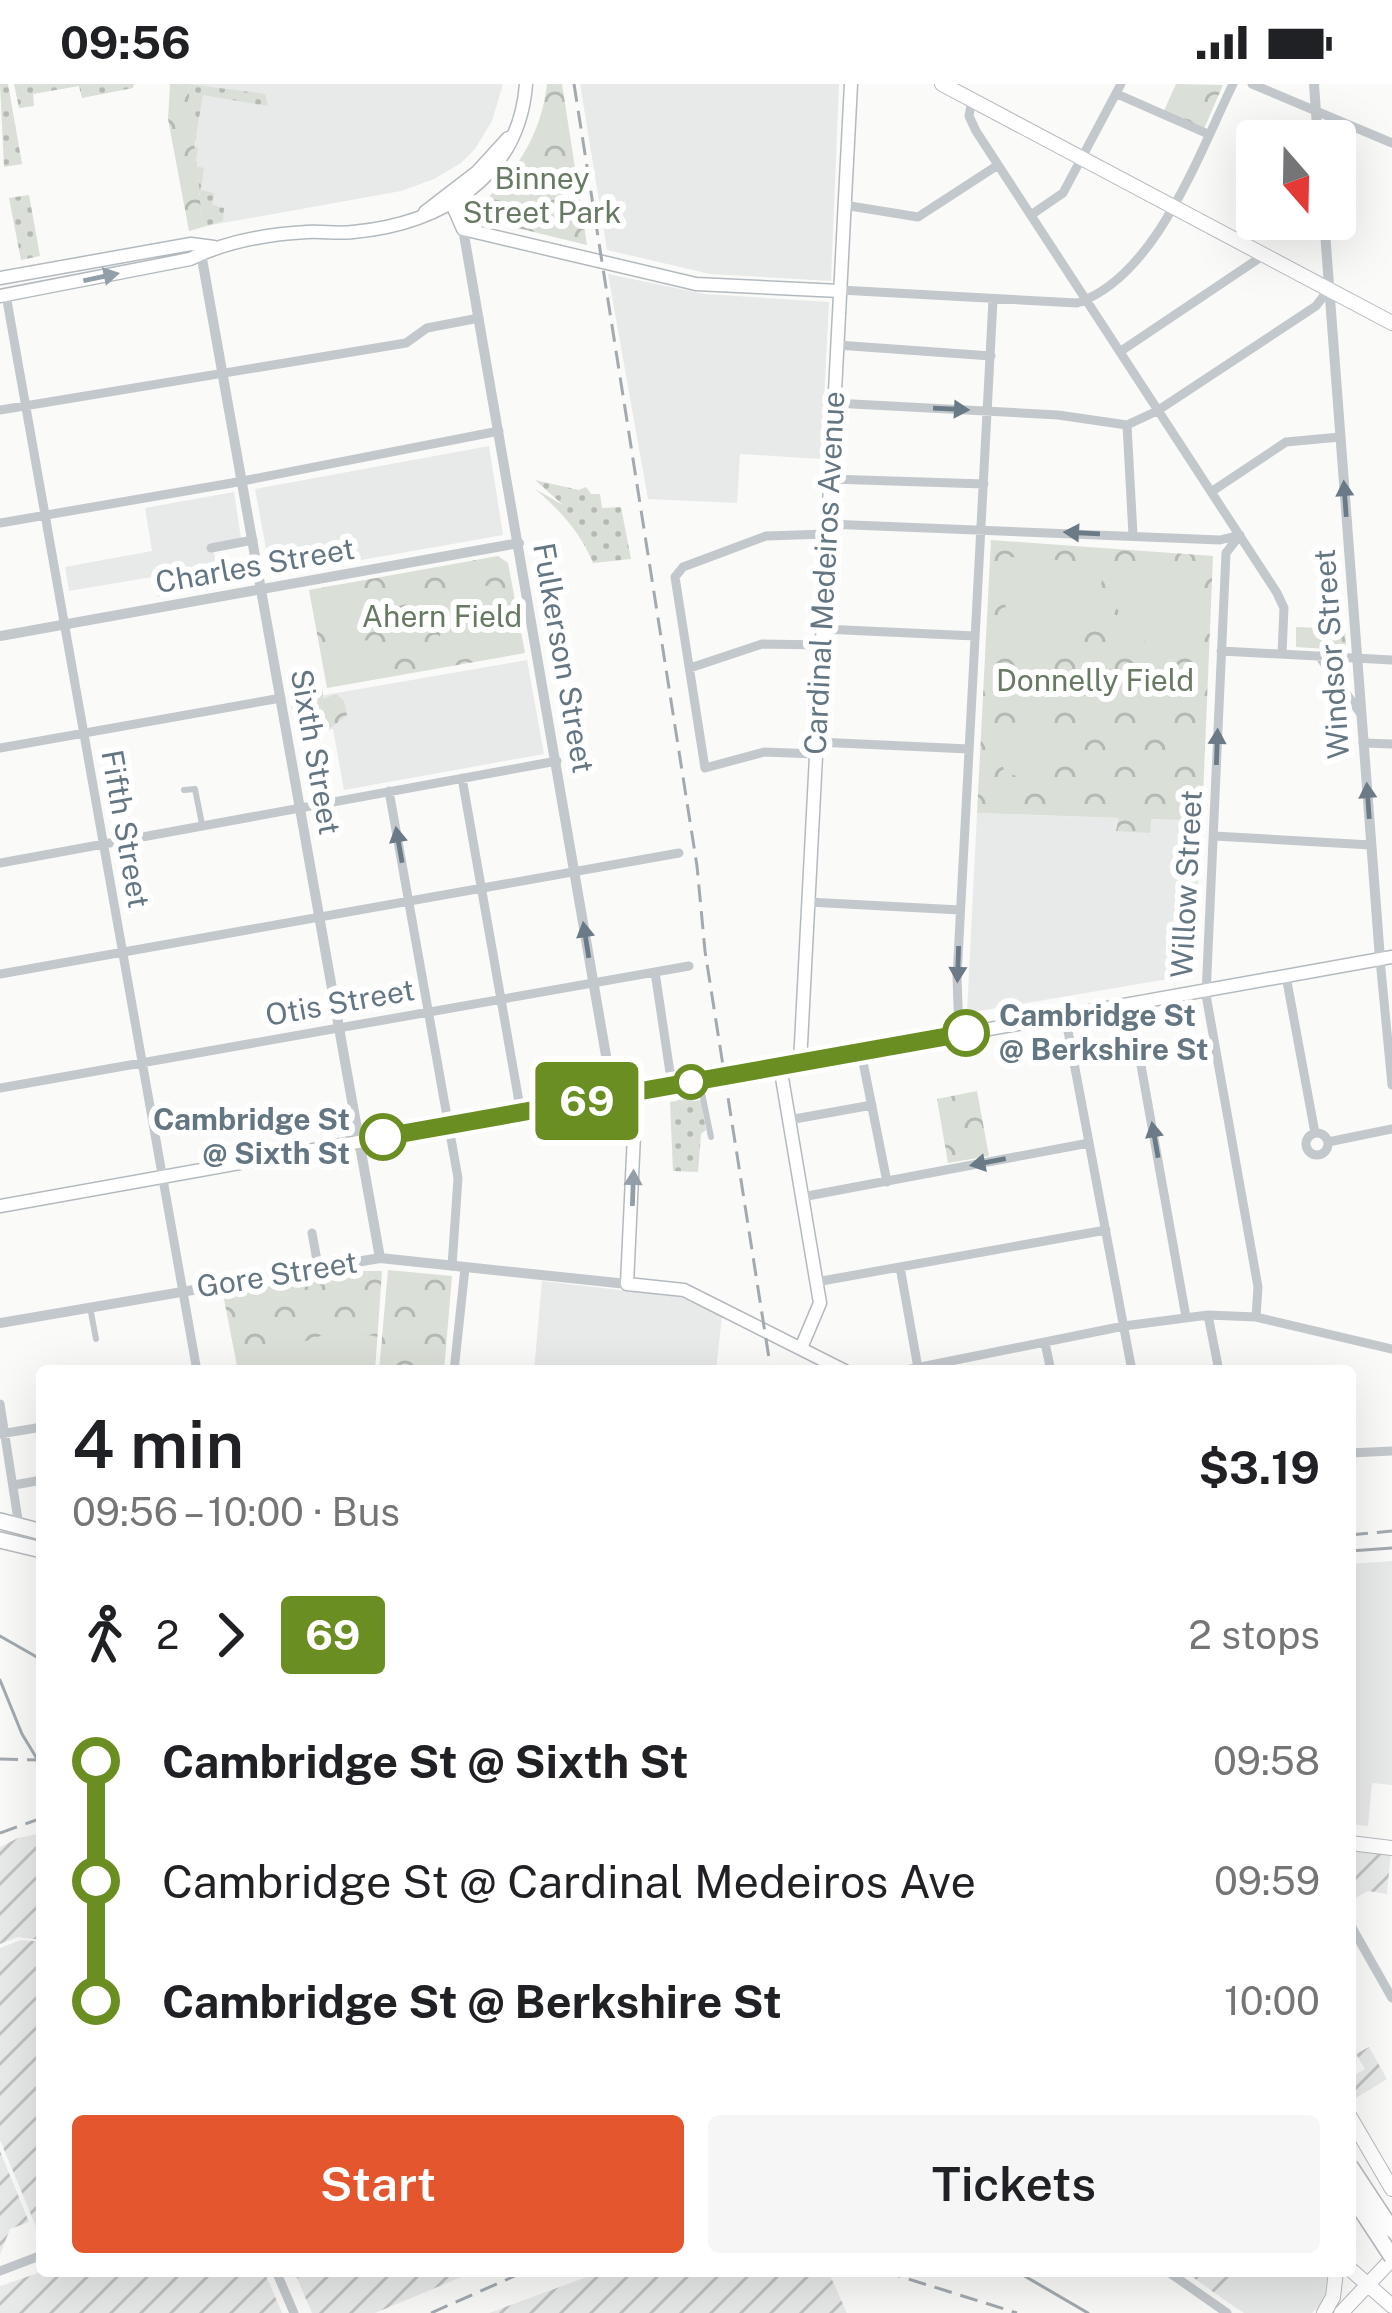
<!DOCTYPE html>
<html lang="en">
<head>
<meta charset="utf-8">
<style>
	body { margin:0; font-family:"Public Sans",sans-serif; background:#f6f6f6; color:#202124; height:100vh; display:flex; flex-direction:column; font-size:45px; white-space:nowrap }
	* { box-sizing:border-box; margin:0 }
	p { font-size:39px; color:#757577 }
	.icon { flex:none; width:66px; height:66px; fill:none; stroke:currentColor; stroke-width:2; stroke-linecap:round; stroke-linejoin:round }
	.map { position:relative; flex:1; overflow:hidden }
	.details { position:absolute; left:36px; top:1281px; width:1320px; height:912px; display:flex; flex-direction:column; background:#fff; border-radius:12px; box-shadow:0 12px 48px #0002 }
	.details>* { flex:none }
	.badge { padding:0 24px; border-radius:9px; font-size:42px; line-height:78px }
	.needle { width:78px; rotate:160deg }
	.tools { position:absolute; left:1236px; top:36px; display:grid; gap:24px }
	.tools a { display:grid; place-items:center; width:120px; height:120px; border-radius:12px; background:#fff; box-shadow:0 12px 48px #0002; font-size:60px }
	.map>.badge { position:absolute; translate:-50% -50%; box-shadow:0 0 0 6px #fff }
	.legs { display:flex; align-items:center; gap:18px; height:132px; padding:0 36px; font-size:39px }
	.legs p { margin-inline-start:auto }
	.summary { display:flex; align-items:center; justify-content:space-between; height:204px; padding:0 36px }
	h1 { font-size:66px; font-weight:600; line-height:90px }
	.cta { display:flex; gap:24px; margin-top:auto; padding:24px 36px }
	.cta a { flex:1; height:138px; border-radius:12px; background:#e4572e; color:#fff; font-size:48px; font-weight:600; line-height:138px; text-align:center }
	.cta a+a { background:#f6f6f6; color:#202124 }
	ul { padding:0 36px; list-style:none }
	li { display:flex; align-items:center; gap:42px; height:120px; font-size:45px }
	li i { display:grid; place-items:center; width:18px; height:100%; margin:0 15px; background:currentColor }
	li i::after { content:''; width:30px; height:30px; margin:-15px; border:9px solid; border-radius:50%; background:#fff }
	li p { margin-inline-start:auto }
	li:first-child i { background:linear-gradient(#0000 50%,currentColor 0) }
	li:last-child i { background:linear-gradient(currentColor 50%,#0000 0) }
	.status { display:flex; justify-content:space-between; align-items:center; height:84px; padding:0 60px; background:#fff; direction:ltr }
	.status svg { height:33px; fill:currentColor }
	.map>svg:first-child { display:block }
	.built { fill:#e8e9e9 }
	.industrial { fill:url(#industrial-furrows) }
	.grass { fill:url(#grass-dots) }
	.park { fill:url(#park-crowns) }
	.garden { fill:#dadfd7 }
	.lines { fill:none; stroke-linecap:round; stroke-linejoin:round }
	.secondary-casing { stroke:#b3babf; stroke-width:15 }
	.primary-casing { stroke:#b5babe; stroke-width:16 }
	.trunk-casing { stroke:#b4b9bd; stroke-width:18 }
	.pedestrian { stroke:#c3c8cc; stroke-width:6 }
	.minor { stroke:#c3c8cc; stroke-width:9 }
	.tertiary { stroke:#c3c8cc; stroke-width:10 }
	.secondary { stroke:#fff; stroke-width:12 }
	.primary { stroke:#fff; stroke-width:14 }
	.trunk { stroke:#fff; stroke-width:15 }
	.tram { stroke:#a2aab0; stroke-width:3 }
	.rail { stroke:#a2aab0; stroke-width:3; stroke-dasharray:18 9; stroke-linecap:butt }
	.trunk-bridge-casing { stroke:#b4b9bd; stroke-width:18; stroke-linecap:butt }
	.trunk-bridge { stroke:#fff; stroke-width:15 }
	.oneway { fill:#939fa8 }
	.oneway2 { fill:#6a7a87 }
	.line-1-casing { stroke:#fff; stroke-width:27 }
	.line-1 { stroke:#6b8e23; stroke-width:18 }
	.stop-1-dot { fill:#fff; stroke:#6b8e23; stroke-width:6 }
	.labels { text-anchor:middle; stroke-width:12; stroke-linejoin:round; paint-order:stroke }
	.park-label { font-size:30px; fill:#687a64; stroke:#fff }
	.street-label { font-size:30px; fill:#657683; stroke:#fff }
	.stop-label { font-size:30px; font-weight:bold; fill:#657683; stroke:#fff; text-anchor:start }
</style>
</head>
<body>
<div class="status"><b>09:56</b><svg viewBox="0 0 49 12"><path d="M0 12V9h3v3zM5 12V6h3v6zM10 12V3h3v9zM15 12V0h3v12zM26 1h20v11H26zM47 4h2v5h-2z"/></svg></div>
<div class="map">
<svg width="1392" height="2229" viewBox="0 0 1392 2229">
	<defs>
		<pattern id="industrial-furrows" width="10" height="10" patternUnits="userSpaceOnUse" patternTransform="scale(3)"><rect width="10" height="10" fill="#e8e9e9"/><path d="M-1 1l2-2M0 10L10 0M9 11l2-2" fill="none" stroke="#c0c1c2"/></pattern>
		<pattern id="grass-dots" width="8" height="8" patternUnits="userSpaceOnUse" patternTransform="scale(3)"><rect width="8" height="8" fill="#dadfd7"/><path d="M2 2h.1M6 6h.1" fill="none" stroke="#b4b9b4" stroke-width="1.8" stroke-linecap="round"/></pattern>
		<pattern id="park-crowns" width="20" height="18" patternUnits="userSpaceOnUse" patternTransform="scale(3)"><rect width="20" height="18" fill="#dadfd7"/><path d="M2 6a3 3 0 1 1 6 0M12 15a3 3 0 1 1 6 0" fill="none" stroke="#b4b9b4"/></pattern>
	</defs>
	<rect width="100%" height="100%" fill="#fafaf8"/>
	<path class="built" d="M191 0H503L492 37 475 65 461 79 434 95 401 107 206 142 186 36Z
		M580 0H839L831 197 710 190 607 166Z
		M608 190 705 210 829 218 821 375 740 370 737 419 648 415Z
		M489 362 503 451 271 492 255 405Z
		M234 408 242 461 214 466 216 483 202 486 205 504 158 513 152 493 69 507 65 483 152 467 145 424Z
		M527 576 544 670 344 706 333 645 297 651 290 617Z
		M977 729 1202 737 1192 891 967 929Z
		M542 1197 680 1213 722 1232 716 1287H534Z
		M1392 1477V1701L1372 1699 1368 1742 1350 1740V1480Z
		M1252 2187H1328L1324 2217 1312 2229H1244L1229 2219Z"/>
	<path class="industrial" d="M42 1749V1856L18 1853 0 1860V1763L18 1754Z
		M1350 1764 1391 1769 1387 1810 1368 1807 1350 1817Z
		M21 1856 42 1858V2157L0 2056V1864Z
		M1369 1963 1387 1995 1351 2017 1350 1994 1365 1985 1356 1970Z
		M0 2067 29 2138 10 2145 0 2171Z
		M44 2187H264L282 2229H0V2202Z
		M294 2187H476L375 2229H312Z
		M603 2187H828L847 2229H489Z
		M1184 2187H1253L1229 2219Z"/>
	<path class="grass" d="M0 0H8L22 80 4 83Z
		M14 0H134L133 4 82 14 79 2 33 10 34 22 19 24Z
		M188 0 265 10 268 22 203 11 194 63 198 64 195 82 204 84 201 106 214 109 212 121 224 124 223 137 203 143Z
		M29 111 40 172 21 176 9 114Z
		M535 396 579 406 586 403 591 410H600L602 424 621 423 631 475 593 479C581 449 559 425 535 405L563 421Z
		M692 1014 693 1017 701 1016 706 1046 701 1050 698 1088 673 1087 670 1018Z"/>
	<path class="park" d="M170 0H188L203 143 189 147 168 35Z
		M547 0H562L587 161 484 136 478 131 479 122C517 88 541 51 547 0Z
		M1176 0 1223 1 1203 47 1163 29Z
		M991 456 1213 472 1202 737 1151 735 1150 749 1116 747 1119 734 977 729Z
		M498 472 508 479 525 569 327 604 309 506Z
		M1296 543 1345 545 1346 562 1343 566 1296 563Z
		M322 605 323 615 336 610 344 617 347 631 332 643 300 649 292 610Z
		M977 1007 989 1072 948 1079 937 1015Z
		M388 1186 452 1192 444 1287H379Z
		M356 1187H382L375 1287H238L223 1210Z"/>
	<path class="garden" d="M1012 473 1105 479C1099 536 1062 570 1005 570L1006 478Z
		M1113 479 1195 485 1203 492 1197 574C1147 573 1101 532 1113 479Z
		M351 499 356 504 364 546 359 552 331 557 324 553 317 509 320 504Z
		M481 501 504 504 513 559 507 567 449 578 440 567C438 536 449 509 481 501Z
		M368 556 374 588 330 596 324 564Z
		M1027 636 1045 641 1058 659 1053 692 1009 691 1003 684 1007 640Z
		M334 1247 375 1252 371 1287H264L283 1265Z"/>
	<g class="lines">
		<defs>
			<path id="secondary" d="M452 120 463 145 696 200 840 207
				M425 128 477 88 508 54
				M0 194 191 160 214 163
				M0 212 190 175C225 158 268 150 307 148 322 147 338 150 353 148 440 140 519 94 526 0
				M800 979 851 0
				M780 982 820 1219 801 1264
				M636 1008 627 1200 684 1206 845 1287
				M0 1122 1392 873"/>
			<path id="primary" d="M942 0 1392 239
				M1350 1759 1392 1764
				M1350 2033 1392 2105
				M1350 2185 1392 2222
				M1324 2229 1333 2213 1336 2187
				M1341 2229 1392 2175"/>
			<path id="trunk" d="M0 1437 42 1448
				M0 1456 42 1466"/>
		</defs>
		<use href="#secondary" class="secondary-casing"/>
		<use href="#primary" class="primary-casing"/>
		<use href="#trunk" class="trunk-casing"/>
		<path class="pedestrian" d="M184 706 195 705 202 740
			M702 1009 711 1053
			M90 1223 96 1255"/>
		<path class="minor" d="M1252 0 1392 59
			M1117 10 1208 50
			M972 16 969 32 976 47 1277 509 1284 524 1282 570
			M844 121 918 133 998 81
			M1031 131 1063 109 1121 0
			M840 206 1077 219C1156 193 1199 69 1233 0
			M6 211 197 1287
			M837 261 991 272
			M1121 267 1264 171
			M834 319 1058 331 1127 341 1157 327 1316 222 1329 205
			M0 326 406 259 427 244 479 234
			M1127 341 1133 451
			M830 395 984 400
			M1211 408 1286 358 1340 353
			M0 439 232 399 499 347
			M828 440 1220 456 1240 451
			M1240 451 1226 469 1206 911 1258 1203 1256 1233
			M211 464 253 456
			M823 545 975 552
			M1221 567 1392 576
			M1319 572 1361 630
			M690 584 762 560 822 561
			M817 658 969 665
			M1363 659 1392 660
			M0 664 281 614
			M816 670 764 668 705 684 675 493 683 483 766 452 827 450
			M462 694 521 1029
			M389 707 458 1094 452 1182
			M1214 752 1371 761
			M0 779 557 677
			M808 818 960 826
			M1380 875 1392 1001
			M655 888 672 1002
			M0 890 679 769
			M1286 892 1315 1049
			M1130 920 1186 1233
			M1065 931 1132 1287
			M959 950 957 893 993 216
			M861 968 887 1098
			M0 1004 689 882
			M789 1036 872 1021
			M1306 1060a11 11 0 1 1 22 0a11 11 0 1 1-22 0Z
			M1328 1058 1392 1045
			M802 1113 1089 1059
			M312 1149 318 1182
			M900 1183 918 1284
			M816 1198 1106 1146
			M1208 1231 1219 1287
			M1045 1259 1051 1287
			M454 1287 465 1184
			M901 1287 1124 1242 1208 1231 1256 1233 1392 1265
			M0 1320 19 1442
			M0 1350 42 1343
			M1350 1369 1392 1367
			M14 1401 42 1396
			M1350 1840 1392 1914
			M0 2187 42 2171
			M276 2187 294 2229
			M1167 2187 1227 2229"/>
		<path class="tertiary" d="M1314 0 1318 57
			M1324 135 1380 875
			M463 145 613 1012
			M201 169 380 1174
			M0 552 519 459
			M0 1239 380 1174 627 1200"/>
		<use href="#secondary" class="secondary"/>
		<use href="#primary" class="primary"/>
		<use href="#trunk" class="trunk"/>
		<path class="tram" d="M1350 1467 1392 1464
			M0 1552 42 1576
			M0 1596 22 1650 42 1683
			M1016 2187 1088 2229"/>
		<path class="rail" d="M574 0 697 782 705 867 771 1287
			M1350 1451 1392 1447
			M0 1675 42 1676
			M0 1749 42 1734
			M883 2187 1017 2229
			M431 2229 526 2187"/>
		<defs>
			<path id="trunk-bridge" d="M1350 2082 1392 2146
				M1350 2109 1392 2173"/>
		</defs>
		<use href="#trunk-bridge" class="trunk-bridge-casing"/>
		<use href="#trunk-bridge" class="trunk-bridge"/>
	</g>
	<defs><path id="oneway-solid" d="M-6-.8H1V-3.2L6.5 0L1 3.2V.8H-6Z" transform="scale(3)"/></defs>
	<g class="oneway">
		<use href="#oneway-solid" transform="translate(101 193) rotate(-12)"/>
		<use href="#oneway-solid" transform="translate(633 1104) rotate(-88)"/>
	</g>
	<g class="oneway2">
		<use href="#oneway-solid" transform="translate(951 325) rotate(3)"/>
		<use href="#oneway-solid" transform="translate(1345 415) rotate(-94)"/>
		<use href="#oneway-solid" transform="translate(1082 449) rotate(-177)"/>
		<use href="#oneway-solid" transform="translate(1217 663) rotate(-88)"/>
		<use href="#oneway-solid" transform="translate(1368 717) rotate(-94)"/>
		<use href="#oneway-solid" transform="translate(399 761) rotate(-100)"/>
		<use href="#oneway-solid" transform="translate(586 856) rotate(-99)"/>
		<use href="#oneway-solid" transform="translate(958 880) rotate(92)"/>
		<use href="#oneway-solid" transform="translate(1155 1056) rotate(-100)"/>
		<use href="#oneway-solid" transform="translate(988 1078) rotate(169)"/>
	</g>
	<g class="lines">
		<defs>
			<path id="line-1" d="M383 1053 966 949"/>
		</defs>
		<use href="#line-1" class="line-1-casing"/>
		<use href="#line-1" class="line-1"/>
	</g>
	<g class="stop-1-dot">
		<circle cx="966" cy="949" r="21"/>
		<circle cx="691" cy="998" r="15"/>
		<circle cx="383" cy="1053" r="21"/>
	</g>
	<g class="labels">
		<g class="park-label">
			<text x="542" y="105">Binney<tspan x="542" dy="34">Street Park</tspan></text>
			<text x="442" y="543">Ahern Field</text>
			<text x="1095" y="607">Donnelly Field</text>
		</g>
		<g class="street-label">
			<text transform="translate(255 482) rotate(-10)" y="10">Charles Street</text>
			<text transform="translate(825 489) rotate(-87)" y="10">Cardinal Medeiros Avenue</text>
			<text transform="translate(1332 570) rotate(-94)" y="10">Windsor Street</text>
			<text transform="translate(563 574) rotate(80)" y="10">Fulkerson Street</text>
			<text transform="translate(315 668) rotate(80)" y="10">Sixth Street</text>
			<text transform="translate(125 745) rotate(80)" y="10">Fifth Street</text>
			<text transform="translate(1187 800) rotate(-87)" y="10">Willow Street</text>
			<text transform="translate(340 919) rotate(-10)" y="10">Otis Street</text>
			<text transform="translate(277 1191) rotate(-9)" y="10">Gore Street</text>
		</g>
		<g class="stop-label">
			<text x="999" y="942">Cambridge St<tspan x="999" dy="34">@ Berkshire St</tspan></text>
			<text x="350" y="1046" text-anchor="end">Cambridge St<tspan x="350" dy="34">@ Sixth St</tspan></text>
		</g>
	</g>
</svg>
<div class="tools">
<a><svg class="needle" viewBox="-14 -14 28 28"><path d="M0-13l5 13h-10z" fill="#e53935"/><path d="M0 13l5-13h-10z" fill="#757577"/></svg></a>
</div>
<b class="badge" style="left:587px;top:1017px;background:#6b8e23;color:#fff">69</b>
<section class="details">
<div class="summary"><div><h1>4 min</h1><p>09:56 – 10:00 · Bus</p></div><b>$3.19</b></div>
<div class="legs"><svg class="icon" aria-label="walk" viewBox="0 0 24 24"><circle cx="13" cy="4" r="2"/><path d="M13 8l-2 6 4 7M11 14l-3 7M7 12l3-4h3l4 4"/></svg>2<svg class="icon" aria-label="forward" viewBox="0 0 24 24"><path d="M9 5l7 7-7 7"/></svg><b class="badge" style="background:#6b8e23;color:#fff">69</b><p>2 stops</p></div>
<ul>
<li><i style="color:#6b8e23"></i><b>Cambridge St @ Sixth St</b><p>09:58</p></li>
<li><i style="color:#6b8e23"></i><span>Cambridge St @ Cardinal Medeiros Ave</span><p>09:59</p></li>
<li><i style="color:#6b8e23"></i><b>Cambridge St @ Berkshire St</b><p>10:00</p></li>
</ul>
<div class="cta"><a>Start</a><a>Tickets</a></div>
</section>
</div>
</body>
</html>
